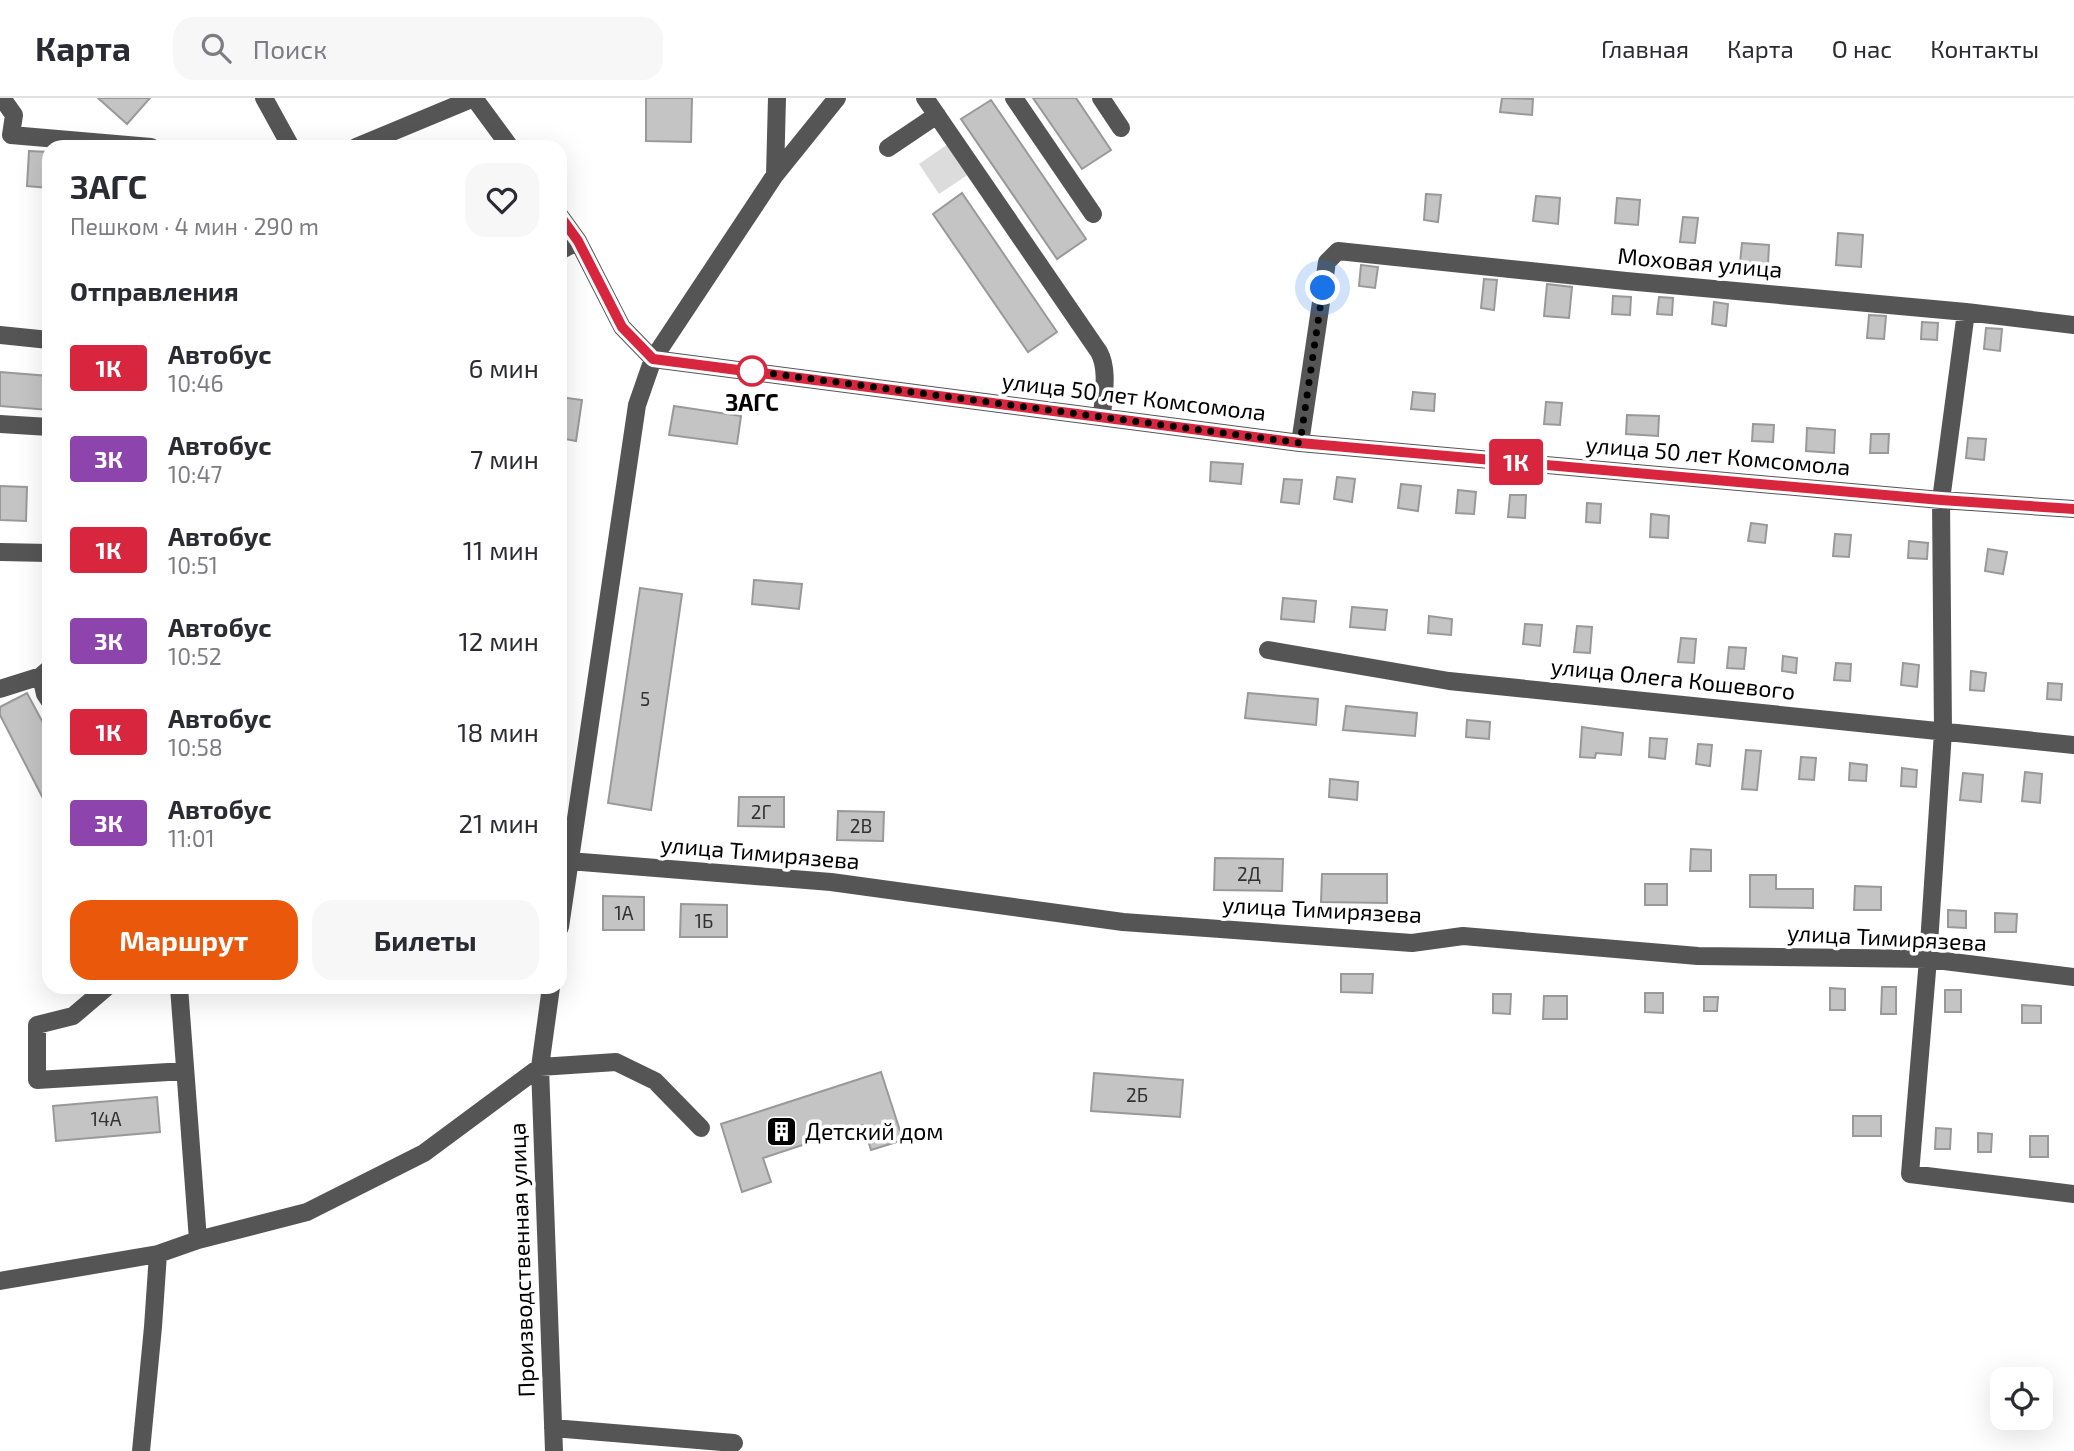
<!DOCTYPE html>
<html lang="ru">
<head>
<meta charset="utf-8">
<style>
	body { margin:0; font-family:"Exo 2",sans-serif; background:#f7f7f7; color:#2b2b33; height:100vh; display:flex; flex-direction:column; font-size:26px; white-space:nowrap }
	* { box-sizing:border-box; margin:0 }
	p { font-size:23px; color:#7c7c81 }
	.icon { flex:none; width:38px; height:38px; fill:none; stroke:currentColor; stroke-width:2; stroke-linecap:round; stroke-linejoin:round }
	.map { position:relative; flex:1; overflow:hidden }
	.panel { position:absolute; left:42px; top:42px; width:525px; height:854px; display:flex; flex-direction:column; background:#fff; border-radius:21px; box-shadow:0 7px 28px #0002 }
	.panel>* { flex:none }
	.badge { padding:0 14px; border-radius:5px; font-size:24px; line-height:46px }
	.controls { position:absolute; left:1990px; top:1269px; display:grid; gap:14px }
	.controls a { display:grid; place-items:center; width:63px; height:63px; border-radius:14px; background:#fff; box-shadow:0 7px 28px #0002; font-size:35px }
	.you { position:absolute; width:35px; height:35px; margin:-18px; border:5px solid #fff; border-radius:50%; background:#1a73e8; box-shadow:0 0 0 10px #1a73e833 }
	.map>.badge { position:absolute; translate:-50% -50%; box-shadow:0 0 0 4px #fff }
	h2 { padding:0 28px; font-size:26px; line-height:63px }
	.round { display:grid; place-items:center; flex:none; width:74px; height:74px; border-radius:21px; background:#f7f7f7 }
	.headline { display:flex; align-items:center; justify-content:space-between; height:119px; padding:0 28px }
	h1 { font-size:33px; font-weight:700; line-height:52px }
	.primary-button { display:flex; gap:14px; margin-top:auto; padding:14px 28px }
	.primary-button a { flex:1; height:80px; border-radius:21px; background:#ea580c; color:#fff; font-size:28px; font-weight:700; line-height:80px; text-align:center }
	.primary-button a+a { background:#f7f7f7; color:#2b2b33 }
	ul { padding:0; list-style:none }
	li { display:flex; align-items:center; gap:21px; height:91px; padding:0 28px }
	li div { flex:1 }
	li b { display:block; font-size:26px }
	li em { font-style:normal }
	li .badge { min-width:77px; font-weight:700; text-align:center }
	header { display:flex; align-items:center; gap:42px; box-sizing:border-box; height:98px; padding:0 35px; background:#fff; border-bottom:2px solid #e1e1e2 }
	header strong { font-size:33px }
	nav { display:flex; gap:38px; margin-inline-start:auto; font-size:24px }
	.search { width:490px; height:63px; background:#f7f7f7; display:flex; align-items:center; gap:18px; box-sizing:border-box; padding:0 24px; border-radius:21px; color:#7c7c81; font-size:26px }
	.map>svg:first-child { display:block }
	.green { fill:#dcdcdc }
	.building { fill:#c4c4c4; stroke:#999; stroke-width:2 }
	.lines { fill:none; stroke-linecap:round; stroke-linejoin:round }
	.minor { stroke:#555; stroke-width:18 }
	.line-casing { stroke:#fff; stroke-width:16 }
	.line { stroke:#d7263d; stroke-width:10 }
	.walk { stroke:#000; stroke-width:7; stroke-dasharray:0 12.6 }
	.stop-dot { fill:#fff; stroke:#d7263d; stroke-width:3.5 }
	.labels { text-anchor:middle; stroke-width:7; stroke-linejoin:round; paint-order:stroke }
	.number-label { font-size:19px; fill:#313131 }
	.street-label { font-size:23px; fill:#000; stroke:#fff }
	.stop-label { font-size:23px; font-weight:bold; fill:#000; stroke:#fff }
	.poi-label { font-size:23px; fill:#000; stroke:#fff; text-anchor:start }
</style>
</head>
<body>
<header>
<strong>Карта</strong>
<div class="search"><svg class="icon" aria-label="search" viewBox="0 0 24 24"><circle cx="10" cy="10" r="6"/><path d="M15 15l6 6"/></svg>Поиск</div>
<nav><a>Главная</a><a>Карта</a><a>О нас</a><a>Контакты</a></nav>
</header>
<div class="map">
<svg width="2074" height="1353" viewBox="0 0 2074 1353">
	<rect width="100%" height="100%" fill="#fff"/>
	<path class="green" d="M948 46 969 76 939 96 919 66Z"/>
	<path class="building" d="M98 0H150L127 26Z
		M646 0H692L691 44 646 43Z
		M1033 0H1076L1111 52 1082 71Z
		M1502 0 1533 1 1532 17 1500 14Z
		M991 2 1086 141 1057 161 961 21Z
		M29 53 49 54V90L27 88Z
		M962 95 1057 234 1028 254 933 116Z
		M1426 96 1441 97 1438 124 1424 122Z
		M1536 98 1560 100 1558 126 1533 123Z
		M1617 100 1640 102 1638 127 1615 125Z
		M1683 119 1698 120 1695 145 1680 144Z
		M1838 135 1863 137 1861 169 1836 167Z
		M1742 145 1769 147 1768 168 1740 165Z
		M1361 167 1378 169 1375 190 1359 188Z
		M1484 181 1497 182 1494 212 1481 210Z
		M1547 186 1572 189 1569 220 1544 218Z
		M1613 198 1631 199 1630 217 1612 216Z
		M1659 199 1673 200 1672 217 1657 216Z
		M1714 204 1728 206 1726 228 1712 226Z
		M1869 217 1886 218 1884 241 1867 240Z
		M1922 224 1938 225 1937 242 1921 241Z
		M1986 230 2002 231 2000 253 1984 251Z
		M0 274 49 278V312L0 308Z
		M1413 294 1435 296 1434 313 1411 311Z
		M560 299 582 302 576 343 560 340Z
		M1546 304 1562 305 1560 327 1544 326Z
		M674 308 741 318 737 346 669 337Z
		M1627 317 1659 318 1658 338 1626 336Z
		M1753 326 1774 327 1773 344 1752 343Z
		M1807 330 1835 332 1834 355 1806 353Z
		M1871 336H1889L1888 355H1870Z
		M1968 340 1986 341 1984 362 1966 360Z
		M1211 364 1243 366 1241 386 1210 383Z
		M1337 379 1355 381 1352 404 1334 401Z
		M1284 381 1302 382 1299 406 1281 404Z
		M1401 386 1421 388 1418 413 1398 410Z
		M0 388 27 389 26 423 0 422Z
		M1458 392 1476 394 1474 416 1456 415Z
		M1510 397H1526L1525 420 1508 419Z
		M1587 405 1601 406 1600 425 1586 424Z
		M1651 416 1669 418 1668 440 1650 439Z
		M1751 425 1767 427 1765 445 1748 443Z
		M1835 436 1851 437 1849 459 1833 458Z
		M1909 443 1928 445 1927 461 1908 460Z
		M1988 451 2007 454 2003 476 1985 473Z
		M754 482 802 486 799 511 752 506Z
		M640 490 682 496 651 712 608 705Z
		M1283 500 1316 503 1314 524 1281 521Z
		M1352 509 1387 512 1385 532 1350 529Z
		M1429 518 1452 521 1451 537 1428 535Z
		M1525 526 1542 527 1540 548 1523 546Z
		M1577 528 1592 529 1590 555 1574 554Z
		M1681 540 1696 541 1694 565 1678 564Z
		M1729 549 1746 550 1744 571 1727 570Z
		M1783 558 1797 560 1796 575 1782 573Z
		M1836 565 1851 566 1850 583 1834 582Z
		M1903 565 1919 567 1917 589 1901 587Z
		M1971 573 1986 575 1984 593 1970 592Z
		M2048 585 2062 586 2061 602 2047 601Z
		M27 595 49 636V712L0 617V609Z
		M1248 595 1318 601 1316 627 1245 620Z
		M1346 608 1417 615 1415 638 1343 632Z
		M1467 622 1490 624 1489 641 1466 639Z
		M1582 629 1623 635 1621 657 1596 655 1595 660 1580 659Z
		M1650 640 1667 641 1665 661 1649 659Z
		M1698 646 1712 647 1710 668 1696 666Z
		M1746 652 1761 653 1757 692 1742 691Z
		M1801 659 1816 660 1814 682 1799 681Z
		M1850 665 1867 667 1866 683 1849 682Z
		M1902 670 1917 672 1916 689 1901 688Z
		M2025 674 2042 676 2040 705 2022 703Z
		M1963 675 1983 677 1981 704 1960 702Z
		M1330 681 1358 684 1357 702 1329 699Z
		M739 699H784V729L738 728Z
		M838 713 884 714 883 743 837 742Z
		M1691 751 1711 752V773H1690Z
		M1215 760 1283 761 1282 793 1214 792Z
		M1322 776H1387V805L1321 804Z
		M1750 777H1776V791H1813V810L1750 809Z
		M1645 786H1667V807H1645Z
		M1855 788 1881 789V812H1854Z
		M603 798 644 799V832H603Z
		M681 806 727 807V839H680Z
		M1948 812 1966 813V830L1948 829Z
		M1995 815 2017 816 2016 834H1995Z
		M1341 876H1373L1372 895 1341 894Z
		M1882 889H1896V916H1881Z
		M1830 890 1845 891V912H1830Z
		M1945 892H1961V914H1945Z
		M1645 895H1663V915L1645 914Z
		M1493 896H1511L1510 916 1493 915Z
		M1544 898H1567V921H1543Z
		M1704 899H1718L1717 913H1704Z
		M2022 907 2041 908V925H2022Z
		M881 974 903 1042 871 1052 863 1027 763 1060 771 1084 742 1094 721 1026Z
		M1094 975 1183 982 1180 1019 1091 1013Z
		M157 999 160 1034 56 1043 53 1008Z
		M1853 1018H1881V1038H1853Z
		M1936 1030 1951 1031 1950 1051H1935Z
		M1978 1035 1992 1036 1991 1054H1978Z
		M2030 1038H2048V1059H2030Z"/>
	<g class="lines">
		<path class="minor" d="M2 0 14 17 11 37 151 49
			M264 0 291 49
			M474 0 510 49
			M925 0 1099 254C1109 272 1103 299 1102 319
			M1014 0 1093 116
			M1101 0 1121 30
			M356 49 474 0
			M888 50 937 17
			M775 77 777 0
			M560 118 578 143 622 229 653 261 1300 345 1941 402 2074 411
			M560 153 578 143
			M1966 214 1941 402 1943 634 1928 861 1910 1076 2074 1096
			M0 237 49 242
			M0 326 49 329
			M1300 345 1327 164 1338 153 1626 183 1966 214 2074 227
			M0 454 49 455
			M1268 552 1449 583 2074 647
			M49 571 41 578 45 596 49 602
			M0 591 41 578
			M569 763 831 784 1123 824 1412 845 1463 838 1698 858 1928 861 2074 879
			M560 829 637 307 653 261 775 77 837 0
			M107 889 73 918 37 927V982L185 973
			M179 889 198 1142
			M0 1183 158 1156 198 1142 307 1114 424 1055 540 969 551 889
			M553 1330 734 1345
			M141 1353 153 1229 158 1156
			M554 1353 540 969 616 964 655 983 701 1030"/>
	</g>
	<g class="lines">
		<defs>
			<path id="line" d="M560 118 578 143 622 229 653 261 1300 345 1941 402 2074 411"/>
		</defs>
		<use href="#line" class="line-casing"/>
		<use href="#line" class="line"/>
		<path class="walk" d="M752 273 744 272 1300 345 1323 190"/>
	</g>
	<defs>
		<symbol id="building-square" viewBox="-11 -11 22 22"><rect x="-9" y="-9" width="18" height="18" rx="4" fill="#000" stroke="#fff"/><path d="M-4-6H4V6H1V3H-1V6H-4ZM-2.5-4.3h1.7v1.8h-1.7ZM.8-4.3h1.7v1.8H.8ZM-2.5-1h1.7V.8h-1.7ZM.8-1h1.7V.8H.8Z" fill="#fff"/></symbol>
	</defs>
	<g fill-rule="evenodd">
		<use href="#building-square" x="764" y="1016" width="35" height="35"/>
	</g>
	<circle class="stop-dot" cx="752" cy="273" r="14"/>
	<g class="labels">
		<g class="number-label">
			<text x="645" y="608">5</text>
			<text x="761" y="721">2Г</text>
			<text x="861" y="735">2В</text>
			<text x="1249" y="783">2Д</text>
			<text x="624" y="822">1А</text>
			<text x="704" y="830">1Б</text>
			<text x="1137" y="1004">2Б</text>
			<text x="106" y="1028">14А</text>
		</g>
		<g class="street-label">
			<text transform="translate(1700 165) rotate(5)" y="8">Моховая улица</text>
			<text transform="translate(1134 299) rotate(7)" y="8">улица 50 лет Комсомола</text>
			<text transform="translate(1718 358) rotate(5)" y="8">улица 50 лет Комсомола</text>
			<text transform="translate(1673 581) rotate(6)" y="8">улица Олега Кошевого</text>
			<text transform="translate(760 755) rotate(5)" y="8">улица Тимирязева</text>
			<text transform="translate(1322 812) rotate(3)" y="8">улица Тимирязева</text>
			<text transform="translate(1887 840) rotate(3)" y="8">улица Тимирязева</text>
			<text transform="translate(522 1162) rotate(-92)" y="8">Производственная улица</text>
		</g>
		<g class="stop-label">
			<text x="752" y="313">ЗАГС</text>
		</g>
		<g class="poi-label">
			<text x="805" y="1042">Детский дом</text>
		</g>
	</g>
</svg>
<div class="controls">
<a><svg class="icon" aria-label="locate" viewBox="0 0 24 24"><circle cx="12" cy="12" r="6"/><path d="M12 2v4M12 18v4M2 12h4M18 12h4"/></svg></a>
</div>
<div class="you" style="left:1323px;top:190px"></div>
<b class="badge" style="left:1516px;top:364px;background:#d7263d;color:#fff">1К</b>
<section class="panel">
<div class="headline"><div><h1>ЗАГС</h1><p>Пешком · 4 мин · 290 m</p></div><a class="round"><svg class="icon" aria-label="heart" viewBox="0 0 24 24"><path d="M12 20l-8-8c-3-5 5-10 8-4 3-6 11-1 8 4z"/></svg></a></div>
<h2>Отправления</h2>
<ul>
<li><span class="badge" style="background:#d7263d;color:#fff">1К</span><div><b>Автобус</b><p>10:46</p></div><em>6 мин</em></li>
<li><span class="badge" style="background:#8e44ad;color:#fff">3К</span><div><b>Автобус</b><p>10:47</p></div><em>7 мин</em></li>
<li><span class="badge" style="background:#d7263d;color:#fff">1К</span><div><b>Автобус</b><p>10:51</p></div><em>11 мин</em></li>
<li><span class="badge" style="background:#8e44ad;color:#fff">3К</span><div><b>Автобус</b><p>10:52</p></div><em>12 мин</em></li>
<li><span class="badge" style="background:#d7263d;color:#fff">1К</span><div><b>Автобус</b><p>10:58</p></div><em>18 мин</em></li>
<li><span class="badge" style="background:#8e44ad;color:#fff">3К</span><div><b>Автобус</b><p>11:01</p></div><em>21 мин</em></li>
</ul>
<div class="primary-button"><a>Маршрут</a><a>Билеты</a></div>
</section>
</div>
</body>
</html>
